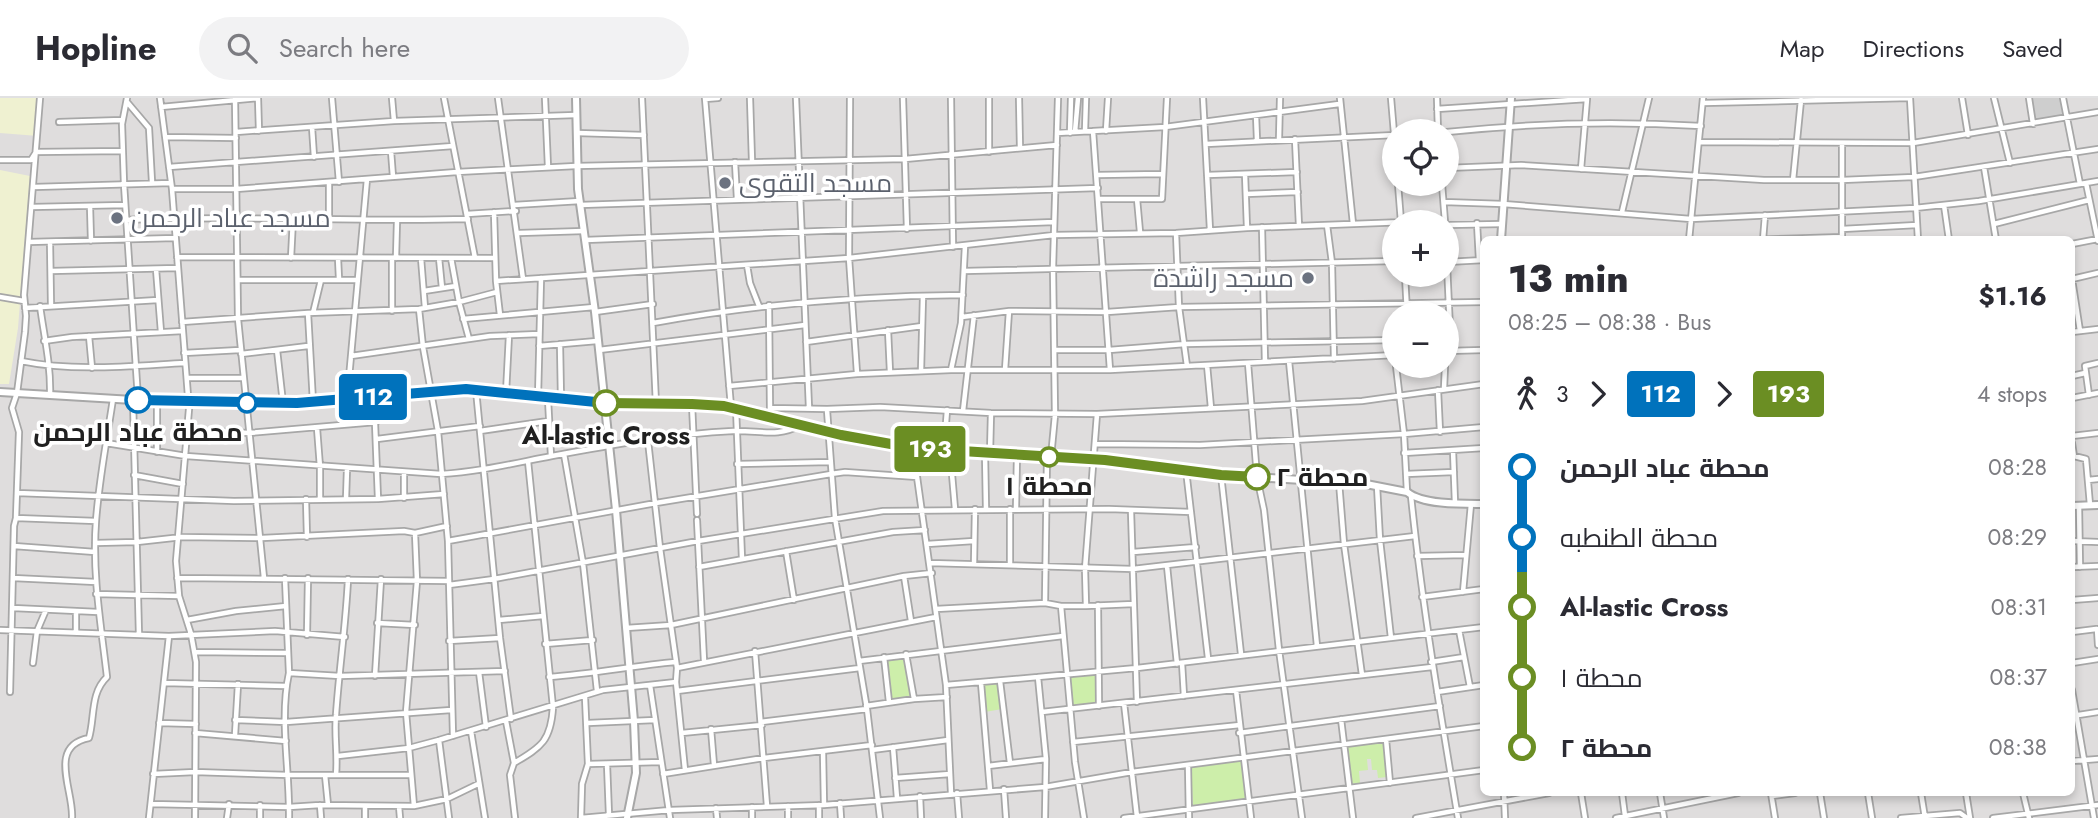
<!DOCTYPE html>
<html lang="en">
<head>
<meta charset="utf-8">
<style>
	body { margin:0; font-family:Jost,Cairo,sans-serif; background:#f2f2f3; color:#2b2b33; height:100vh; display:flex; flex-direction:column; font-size:26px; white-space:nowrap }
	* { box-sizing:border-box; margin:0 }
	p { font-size:23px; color:#7c7c81 }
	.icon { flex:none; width:38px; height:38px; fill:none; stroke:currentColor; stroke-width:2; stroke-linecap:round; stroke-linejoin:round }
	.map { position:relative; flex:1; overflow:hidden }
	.drawer { position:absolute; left:1480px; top:138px; width:595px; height:560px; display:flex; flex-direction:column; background:#fff; border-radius:10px; box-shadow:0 4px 10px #0003 }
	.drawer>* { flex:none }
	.badge { padding:0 14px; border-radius:5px; font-size:24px; line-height:46px }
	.fabs { position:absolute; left:1382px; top:21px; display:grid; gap:14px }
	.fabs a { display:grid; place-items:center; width:77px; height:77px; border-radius:50%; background:#fff; box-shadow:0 4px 10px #0003; font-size:35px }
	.map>.badge { position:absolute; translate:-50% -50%; box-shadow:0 0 0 4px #fff }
	.legs { display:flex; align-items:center; gap:10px; height:77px; padding:0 28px; font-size:23px }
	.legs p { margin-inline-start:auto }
	.overview { display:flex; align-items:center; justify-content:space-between; height:119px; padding:0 28px }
	h1 { font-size:38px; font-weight:800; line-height:52px }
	ul { padding:0 28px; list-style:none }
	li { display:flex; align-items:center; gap:24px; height:70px; font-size:26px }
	li i { display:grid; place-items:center; width:10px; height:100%; margin:0 9px; background:currentColor }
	li i::after { content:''; width:18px; height:18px; margin:-9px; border:5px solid; border-radius:50%; background:#fff }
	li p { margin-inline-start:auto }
	li:first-child i { background:linear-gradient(#0000 50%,currentColor 0) }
	li:last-child i { background:linear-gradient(currentColor 50%,#0000 0) }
	header { display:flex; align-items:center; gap:42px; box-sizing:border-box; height:98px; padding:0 35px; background:#fff; border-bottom:2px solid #e1e1e2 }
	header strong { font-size:33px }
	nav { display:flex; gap:38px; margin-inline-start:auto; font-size:24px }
	.search { width:490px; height:63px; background:#f2f2f3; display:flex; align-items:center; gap:18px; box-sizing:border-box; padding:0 24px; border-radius:38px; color:#7c7c81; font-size:26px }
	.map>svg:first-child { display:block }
	.residential { fill:#dfdddd; fill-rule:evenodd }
	.religious { fill:#cecece }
	.farmland { fill:#eff1d1 }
	.grass { fill:#cdeeaa }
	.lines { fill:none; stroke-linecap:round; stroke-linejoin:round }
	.minor-casing { stroke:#a7a7a7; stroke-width:8 }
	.tertiary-casing { stroke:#a7a7a7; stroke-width:10 }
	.minor { stroke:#fff; stroke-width:4.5 }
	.tertiary { stroke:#fff; stroke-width:6 }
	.line-1-casing { stroke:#fff; stroke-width:16 }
	.line-2-casing { stroke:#fff; stroke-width:16 }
	.line-1 { stroke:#0072bc; stroke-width:10 }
	.line-2 { stroke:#6b8e23; stroke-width:10 }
	.worship-dot { fill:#6b7280; stroke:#fff; stroke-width:2.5 }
	.stop-1-dot { fill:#fff; stroke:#0072bc; stroke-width:3.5 }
	.stop-2-dot { fill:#fff; stroke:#6b8e23; stroke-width:3.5 }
	.labels { text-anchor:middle; stroke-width:7; stroke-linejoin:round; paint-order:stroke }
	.worship-label { font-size:26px; fill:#5b616d; stroke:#fff; text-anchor:start }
	.stop-label { font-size:26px; font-weight:bold; fill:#202020; stroke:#fff }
</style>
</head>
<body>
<header>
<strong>Hopline</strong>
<div class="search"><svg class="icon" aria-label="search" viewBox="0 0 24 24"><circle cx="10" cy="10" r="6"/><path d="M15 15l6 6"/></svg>Search here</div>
<nav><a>Map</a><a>Directions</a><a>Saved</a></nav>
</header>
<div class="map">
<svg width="2098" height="720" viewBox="0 0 2098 720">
	<rect width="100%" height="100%" fill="#f1ede6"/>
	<path class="residential" d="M0 0H2098V720H0ZM1395 33H1447V86H1395ZM1395 124H1447V177H1395ZM1484 142H2072V695H1484ZM1395 215H1447V268H1395Z"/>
	<path class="religious" d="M2031 0H2061L2064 17 2034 21Z"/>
	<path class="farmland" d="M0 0H39L38 38 0 35Z
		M0 72 30 78 18 230 9 286H0Z"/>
	<path class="grass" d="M905 559 911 599 892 604 887 562Z
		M1098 575V607L1072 611 1067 577Z
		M999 586 1002 611 985 614 983 587Z
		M1384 644 1387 679 1378 680 1377 672H1372L1371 661H1367L1368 672 1359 673 1360 685 1350 686 1346 647Z
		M1241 662 1247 701 1193 709 1191 667Z"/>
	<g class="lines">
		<defs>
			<path id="minor" d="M127 0 122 26 124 86 138 301
				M160 0 172 91 189 311 176 463 179 498 191 536 196 564 195 720
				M235 0 238 221 264 480
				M258 0 259 33
				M332 0 339 84
				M392 0 394 23
				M444 0 475 160
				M498 0 523 181
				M545 0 548 69
				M642 0 656 306
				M705 0 731 309
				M750 0 752 63
				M796 0 809 310
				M850 0 849 160 857 275
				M903 0 907 131
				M951 0 953 149
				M989 0V54
				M1019 0 1020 50
				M1203 0 1210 132
				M1340 0 1353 126
				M1391 0 1395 47
				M1437 0 1438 33
				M1962 0 1968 37
				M1994 0 2010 65
				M2029 0 2033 26
				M2063 0 2080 86
				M705 1 718 0
				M127 4 149 30 152 84
				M1703 5 1910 0 1918 142
				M161 9 258 0
				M1437 11 1587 1
				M1256 17 1257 42
				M59 24 122 22
				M312 29 314 59
				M1085 33 1086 0
				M1093 33 1110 272
				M1106 33 1108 0
				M236 34 394 23 576 17
				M1075 34 1078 0
				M1447 34C1532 25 1616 23 1701 28
				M577 35 644 37
				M1057 35 1165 29 1339 6
				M1070 35 1071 0
				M166 39 236 40
				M1279 41 1280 0
				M1295 41 1299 128
				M1699 44 1913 45 2098 14
				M1206 46 1395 37
				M1842 46V142
				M391 53 393 79
				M0 62H31L36 54 123 53
				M735 64 737 101
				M169 69 453 48
				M1984 69 1996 142
				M1447 70 1521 67 1764 82H1842L1914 79 2098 51
				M1581 71 1587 1
				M1245 76 1247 130
				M1097 77 1162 76
				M1207 77 1297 74
				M1793 82 1801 2
				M329 84V122
				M2086 85 2098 143
				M1398 86 1401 124
				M1442 86 1445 124
				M34 89 171 85
				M172 91H236L457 74 576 68 905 61 1057 47
				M1246 96 1298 94
				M1099 101H1162L1167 0
				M1137 101 1140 134
				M1444 104 1503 106 1691 121 1915 110 1979 103 2098 83
				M514 107 580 103
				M580 107 1098 90
				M1944 107 1949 142
				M90 108 91 143
				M32 109 125 107
				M494 114 496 183 500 217
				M1622 114 1649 0
				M467 116 516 113
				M126 122C240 117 354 124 468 121
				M1477 125 1479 162
				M1994 126 2089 102
				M1327 127 1332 165 1334 261
				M1447 127 1502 126
				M1262 129 1265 264
				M1842 131 1917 127
				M519 135 584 133
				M1176 135 1179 209 1187 268
				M585 142 1054 124
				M1689 142 1703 0
				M1751 142 1842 139
				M1763 142 1765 117
				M29 144 175 140
				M50 144 51 207
				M2072 146 2098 141
				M177 159 495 160
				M291 160 293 121
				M338 160 339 181
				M396 160 397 123
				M421 160 425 210
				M439 160 442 190
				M451 160 459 204 469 241
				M1447 164 1484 162
				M1447 166 1451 253
				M747 167 750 185 759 208
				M156 171 161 234
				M51 173 178 170
				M964 173 1395 163
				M1405 177 1407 215
				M238 182H357
				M496 183 849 160 1054 137 1176 135 1247 130 1405 124
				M424 193 456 188
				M0 199 24 203
				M769 207 770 312
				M40 208C44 238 51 267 50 297
				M25 210 158 202
				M419 211 423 249 438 333 448 443 453 638
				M392 213V161
				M595 214 653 206
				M308 215 313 304
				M313 215 321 182
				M962 219 1009 213 1107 214 1179 209 1484 204
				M463 221 594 209
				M182 224 308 215 419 211 459 204 497 194
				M653 225C756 206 858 198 963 197
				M888 232 890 274
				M2080 233 2072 181 2098 175
				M2072 234 2098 231
				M89 238 92 270
				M44 243 72 239 183 233
				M806 244 922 228
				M560 246 561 301
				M539 248 597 243
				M277 252 283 305
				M599 252 805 227
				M1055 252H1109L1185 246 1395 242
				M1447 253 1484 252
				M184 255 240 252
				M241 256 308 248
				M351 258 490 238 539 236
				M21 263C75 274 130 268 185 265
				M1289 263 1317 548
				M1248 265 1257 379 1264 412 1279 552 1302 720
				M1207 267 1211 310
				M1396 268 1404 336 1407 394
				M951 272 961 225 965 148
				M1005 272 1009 213
				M921 273 923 198
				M2072 278 2085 275
				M187 280H243
				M729 288 857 276 951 272H1110L1395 257
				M1444 291 1445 268
				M476 292 500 540 511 621
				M1438 292 1440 334
				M506 295 509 237
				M2089 297 2085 268 2098 265
				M374 299 378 401
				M538 299 541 180
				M2072 300 2098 295
				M548 301 551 358
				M133 302 139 537
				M157 302V354
				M347 302 367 81
				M692 306 697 416
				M736 310 742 461
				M770 310 827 311 880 309 991 315 1097 316 1362 303 1484 286
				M827 312 835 420 867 611 880 720
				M963 313 974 217
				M317 330 320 369V401
				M189 332 249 335 376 324
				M480 333 548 323
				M2072 338 2098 335
				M377 341 480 328
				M648 343 660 450 677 570 676 584 685 672
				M106 345 186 358 441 376C478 374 515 365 552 358 611 347 673 336 733 333 759 332 777 340 801 327
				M2072 345 2074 358 2086 361 2090 407
				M1095 346 1200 347 1404 336 1484 329
				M913 350 946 587 951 695
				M944 352 947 312
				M1453 352 1455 405
				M950 353 955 411
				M985 355 986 411
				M990 355 991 315
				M1404 355 1484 350
				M564 356 583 465 597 593
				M1047 359 1045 505 1061 508 1075 664 1084 720
				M1051 359 1055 317 1053 170 1058 0
				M737 366 830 364
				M1186 372 1208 560
				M404 374V400
				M1406 376 1454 374
				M134 377 183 386
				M1221 377 1241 556
				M2088 382 2098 381
				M1339 384 1344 446 1362 577
				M1377 388 1380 442 1391 540
				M17 395 234 403 378 401 444 396
				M1411 398C1422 506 1440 613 1458 720
				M306 401 307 439
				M346 401 347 371
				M2079 408 2080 469
				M1016 410 1017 357
				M1010 411V467
				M1131 413 1137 604
				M16 420 96 423
				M697 422 704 563
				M448 443 656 405 831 376 845 374 917 379
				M2072 443 2098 444
				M95 445 137 444 182 439 262 440 404 433 415 435 447 428
				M927 446 974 443
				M14 448 95 454
				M786 453 794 502
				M1133 454 1196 449
				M1417 458 1466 457
				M930 465 1133 471 1415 438
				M974 466 975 411
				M1167 468 1177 566
				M699 469 893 434 925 432
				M2072 469 2098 468
				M904 478 911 523
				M13 480 96 484
				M177 480 449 483
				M285 480 289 575C279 621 290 673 289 720
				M449 487 494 481 698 443 883 413 1109 411 1191 414
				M1463 494 1471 406
				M96 496 179 498
				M1422 499 1484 491
				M2072 502 2098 500
				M1098 507 1099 608
				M1061 508H1086L1085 471 1097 316
				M1086 508 1134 506
				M13 510 98 514
				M936 511 1045 505
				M76 513V534
				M187 522 236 513 286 508
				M499 522 543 518
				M377 525 415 527
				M626 530 671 527 904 478 932 475
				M2097 531 2098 547
				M0 532 169 538 275 533 345 539
				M1459 532 1470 589
				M2072 534 2096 531
				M307 537 308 480
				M449 543 500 540
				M545 546 593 542
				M755 553 767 708
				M196 554 287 555
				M906 556 914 601
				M884 559 889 604
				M859 563 1063 538
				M1431 564 1464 559
				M33 565 37 533 46 512
				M1182 565 1184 598
				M2072 565 2098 561
				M677 570 936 519
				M479 574 486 629
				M289 575 340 578 505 573
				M375 578 381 481
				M549 579C592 576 633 568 675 564
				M1038 579 1137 570 1484 529
				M1000 583 1010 665
				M164 585 286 588
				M981 585 990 692
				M650 587 670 720
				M946 587 1038 579 1046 661 1045 720
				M1236 592 1251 720
				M2072 592 2094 720
				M677 593 860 570
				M10 594 14 428 16 420 19 334 12 310 17 295 25 234 26 218 24 197 40 0
				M1437 594 1484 587
				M585 599 588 666 582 686 581 720 670 712 824 707 1045 689 1132 674 1484 628
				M1124 605 1137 719
				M866 608 914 601 947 599
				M1042 614 1432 569
				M2072 618 2098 614
				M1341 621 1353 720
				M235 622 286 624 451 612
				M506 623 514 665 510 677 515 720
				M761 624 867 611
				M159 625 196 626
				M588 625 655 622
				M711 631 714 667
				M471 633 485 720
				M195 635 286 643
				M682 635 762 627
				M1239 635 1440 608
				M235 637 238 586
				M1386 641 1390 685
				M439 642 449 720
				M1073 644 1240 627
				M893 649 897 700
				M872 652 948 642
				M823 653 824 707
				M338 658 409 650 439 642 603 592 676 584
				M2072 663 2098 661
				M514 665C542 649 551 642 553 609L528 363
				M588 666 661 664
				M607 666 609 717
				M1188 667 1189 720
				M988 668 1046 661
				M153 676 195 674 289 677H411
				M663 676 764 660 872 647
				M325 677 328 707
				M336 677C338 657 334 637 336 617 339 572 346 526 348 481
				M895 680 950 676
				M1004 691 1006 720
				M957 695 959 720
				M1504 695 1505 720
				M1581 695 1585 720
				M1622 695 1625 718
				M1660 695 1664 720
				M1771 695 1775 720
				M1820 695 1824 720
				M1868 695 1872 720
				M1921 695 1925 720
				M1966 695 1970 720
				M2023 695 2029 720
				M920 698 921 720
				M1772 698 1795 695
				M840 705 841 720
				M151 706 289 709 320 707 414 708 447 701 478 686
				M320 707 321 720
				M819 707V720
				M399 708 400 720
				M414 708 406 614 417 483 415 435
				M365 709V720
				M716 710 717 720
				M72 720C74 693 47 648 89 640 95 619 90 595 107 579 101 527 92 476 96 423 99 382 107 341 113 301
				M149 720 169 538
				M227 720 229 706
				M260 720V707
				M752 720V709
				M788 720V708
				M1124 720 1484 672
				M1416 720 1549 695
				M1616 720 1738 695
				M1901 720 1960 715 1967 720
				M1993 720 2098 707"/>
			<path id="tertiary" d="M576 0 578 91 595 214 616 412 634 623 636 675 627 720
				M1501 142 1511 0
				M0 294 133 302 268 305 347 302 466 291 588 304 701 306 736 310 841 336 913 350 1105 362 1221 377 1366 386 1407 394C1423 407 1463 406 1484 406
				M2072 408 2098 407"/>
		</defs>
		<use href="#minor" class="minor-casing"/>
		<use href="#tertiary" class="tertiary-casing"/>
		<use href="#minor" class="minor"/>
		<use href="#tertiary" class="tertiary"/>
	</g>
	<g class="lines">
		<defs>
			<path id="line-1" d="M138 302 297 305 466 291 606 305"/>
			<path id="line-2" d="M606 305 692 306 724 308 841 337 913 350 1105 362 1221 377 1257 379"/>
		</defs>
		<use href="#line-1" class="line-1-casing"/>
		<use href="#line-2" class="line-2-casing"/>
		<use href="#line-1" class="line-1"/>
		<use href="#line-2" class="line-2"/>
	</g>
	<g class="worship-dot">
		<circle cx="725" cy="85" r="7"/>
		<circle cx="117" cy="120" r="7"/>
		<circle cx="1308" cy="180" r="7"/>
	</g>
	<g class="stop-1-dot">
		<circle cx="138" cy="302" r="12"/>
		<circle cx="247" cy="305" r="9"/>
	</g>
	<g class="stop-2-dot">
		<circle cx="606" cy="305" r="12"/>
		<circle cx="1049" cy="359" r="9"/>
		<circle cx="1257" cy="379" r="12"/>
	</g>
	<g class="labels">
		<g class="worship-label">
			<text x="739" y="94">مسجد التقوى</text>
			<text x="131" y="129">مسجد عباد الرحمن</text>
			<text x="1294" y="189" text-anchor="end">مسجد راشدة</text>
		</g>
		<g class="stop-label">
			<text x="138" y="343">محطة عباد الرحمن</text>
			<text x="606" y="346">Al-lastic Cross</text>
			<text x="1276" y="388" text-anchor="start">محطة ٢</text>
			<text x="1049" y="397">محطة ١</text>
		</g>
	</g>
</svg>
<div class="fabs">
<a><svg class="icon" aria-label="locate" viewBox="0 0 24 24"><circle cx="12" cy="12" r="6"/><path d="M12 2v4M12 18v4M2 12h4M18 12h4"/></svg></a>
<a>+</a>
<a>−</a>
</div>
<b class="badge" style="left:373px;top:299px;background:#0072bc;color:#fff">112</b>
<b class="badge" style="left:930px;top:351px;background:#6b8e23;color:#fff">193</b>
<section class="drawer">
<div class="overview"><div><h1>13 min</h1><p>08:25 – 08:38 · Bus</p></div><b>$1.16</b></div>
<div class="legs"><svg class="icon" aria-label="walk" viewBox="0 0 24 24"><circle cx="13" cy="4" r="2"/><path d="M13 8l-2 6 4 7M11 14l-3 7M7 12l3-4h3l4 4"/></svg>3<svg class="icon" aria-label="forward" viewBox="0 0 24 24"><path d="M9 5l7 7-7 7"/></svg><b class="badge" style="background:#0072bc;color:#fff">112</b><svg class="icon" aria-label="forward" viewBox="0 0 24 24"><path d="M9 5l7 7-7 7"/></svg><b class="badge" style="background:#6b8e23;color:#fff">193</b><p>4 stops</p></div>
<ul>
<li><i style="color:#0072bc"></i><b>محطة عباد الرحمن</b><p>08:28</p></li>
<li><i style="color:#0072bc"></i><span>محطة الطنطبه</span><p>08:29</p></li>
<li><i style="color:#6b8e23"></i><b>Al-lastic Cross</b><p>08:31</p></li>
<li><i style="color:#6b8e23"></i><span>محطة ١</span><p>08:37</p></li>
<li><i style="color:#6b8e23"></i><b>محطة ٢</b><p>08:38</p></li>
</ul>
</section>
</div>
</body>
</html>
